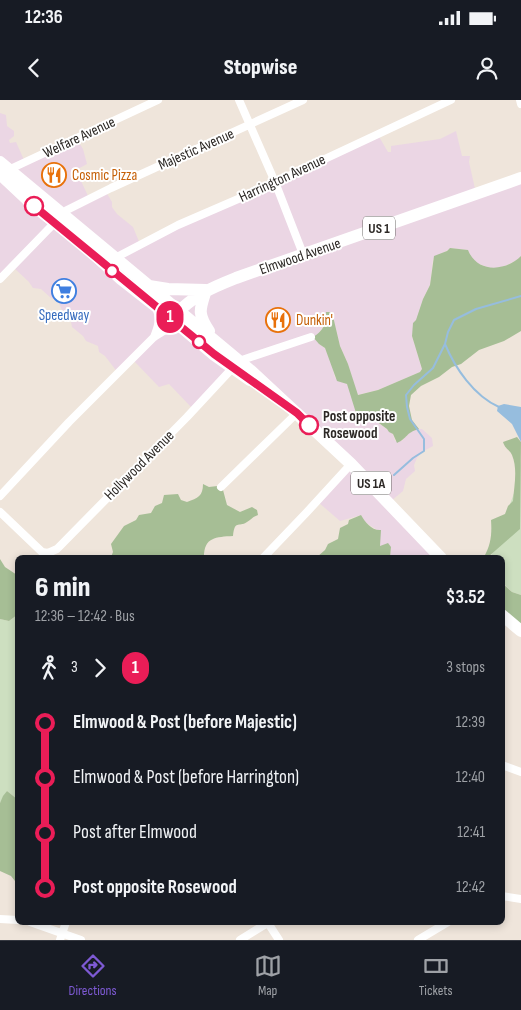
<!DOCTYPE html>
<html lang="en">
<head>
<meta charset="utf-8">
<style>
	body { margin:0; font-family:"Sofia Sans Condensed",sans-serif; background:#20242c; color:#f1f3f6; height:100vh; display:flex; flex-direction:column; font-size:19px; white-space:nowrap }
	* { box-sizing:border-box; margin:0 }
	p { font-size:16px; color:#9ea1a6 }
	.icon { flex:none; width:28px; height:28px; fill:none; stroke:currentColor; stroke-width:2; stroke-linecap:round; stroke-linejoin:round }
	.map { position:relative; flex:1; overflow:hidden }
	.side { position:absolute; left:15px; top:455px; width:490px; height:370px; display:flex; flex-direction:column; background:#171b24; border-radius:8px; box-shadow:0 2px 8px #0003 }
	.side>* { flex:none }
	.badge { padding:0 10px; border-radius:16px; font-size:18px; line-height:32px }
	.map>.badge { position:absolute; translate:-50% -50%; box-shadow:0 0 0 2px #fff }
	.legs { display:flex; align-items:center; gap:8px; height:55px; padding:0 20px; font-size:16px }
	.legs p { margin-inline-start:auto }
	.head { display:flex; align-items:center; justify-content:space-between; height:85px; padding:0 20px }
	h1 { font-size:28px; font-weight:800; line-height:38px }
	ul { padding:0 20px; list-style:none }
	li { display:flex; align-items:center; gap:18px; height:55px; font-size:19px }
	li i { display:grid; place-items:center; width:8px; height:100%; margin:0 6px; background:currentColor }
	li i::after { content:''; width:12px; height:12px; margin:-6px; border:4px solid; border-radius:50%; background:#171b24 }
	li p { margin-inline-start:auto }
	li:first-child i { background:linear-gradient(#0000 50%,currentColor 0) }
	li:last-child i { background:linear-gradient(currentColor 50%,#0000 0) }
	.status { display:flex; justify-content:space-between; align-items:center; height:35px; padding:0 25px; background:#171b24; direction:ltr }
	.status svg { height:14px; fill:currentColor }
	header { display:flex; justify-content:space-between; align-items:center; height:65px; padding:0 20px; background:#171b24; font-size:22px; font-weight:800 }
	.tabs { display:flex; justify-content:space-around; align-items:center; height:70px; border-top:1px solid #363941; background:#171b24; font-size:14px; color:#9ea1a6 }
	.tabs a { display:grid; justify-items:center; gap:2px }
	.tabs .active { color:#7e5ad4 }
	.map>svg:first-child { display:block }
	.commercial { fill:#ebd6e4 }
	.green { fill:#cddfc0 }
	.forest { fill:#a6be95 }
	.water { fill:#96bdde }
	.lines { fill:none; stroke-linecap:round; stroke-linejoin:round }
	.stream { stroke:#96bdde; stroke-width:2 }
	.minor { stroke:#fff; stroke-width:8 }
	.primary { stroke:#fff; stroke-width:12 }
	.line-1-casing { stroke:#fff; stroke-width:11 }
	.line-1 { stroke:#ea1d57; stroke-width:8 }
	.stop-1-dot { fill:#fff; stroke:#ea1d57; stroke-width:2.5 }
	.labels { text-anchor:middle; stroke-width:4; stroke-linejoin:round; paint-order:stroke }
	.shield { fill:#fff; stroke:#6b6866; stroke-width:1 }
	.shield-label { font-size:14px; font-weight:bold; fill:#2c2825 }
	.street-label { font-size:15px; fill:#2c2825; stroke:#fff }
	.food-label { font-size:15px; fill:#c56008; stroke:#fff; text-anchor:start }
	.shop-label { font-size:15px; fill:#366cbe; stroke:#fff }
	.stop-label { font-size:15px; font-weight:bold; fill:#2c2825; stroke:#fff; text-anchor:start }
</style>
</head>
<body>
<div class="status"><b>12:36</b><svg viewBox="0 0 49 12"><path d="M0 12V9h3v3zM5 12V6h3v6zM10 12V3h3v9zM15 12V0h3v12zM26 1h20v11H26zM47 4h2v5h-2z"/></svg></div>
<header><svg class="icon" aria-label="back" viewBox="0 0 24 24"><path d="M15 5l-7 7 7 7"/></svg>Stopwise<svg class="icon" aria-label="person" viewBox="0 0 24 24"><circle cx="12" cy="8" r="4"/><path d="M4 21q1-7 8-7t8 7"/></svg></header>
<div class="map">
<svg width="521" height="840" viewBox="0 0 521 840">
	<rect width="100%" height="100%" fill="#efe5db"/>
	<path class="commercial" d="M0 13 6 15 7 26 14 31V36L9 40 10 43 16 42 24 60 76 38 83 49 87 64 76 70V77L81 81 89 98 106 92 112 102V107L117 114 133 127 140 144 378 35 388 52H391V46L440 39 456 31 462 56H470L469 62 476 93 521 78V156L517 160 503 167 493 169 476 163 471 158 468 150 451 148 433 159 430 185 423 199 412 236 422 269 420 272 378 290 357 295 348 264 340 246 332 212 319 233V244L325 248 332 265 335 278 347 284 376 321 393 334 395 341H402L409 332 419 329H422L432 338 433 346 422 352 417 358 414 365 415 371 406 379 403 391 391 401 442 457H390L391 447 380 446 377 430 365 422 361 415 340 421 318 402 352 364 239 262 192 308 169 284 159 287 133 260 118 273 105 256 99 252 98 246 86 241 83 236 72 227 70 217 62 210 58 201 51 198 41 189 33 188 29 182 13 167 0 180Z"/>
	<path class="green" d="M521 359V495L512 492 503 483 502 458H488L492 454 517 385Z
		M17 515V699L7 691 0 703V519L9 521Z"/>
	<path class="forest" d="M450 148 468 150C477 173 505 172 521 156V231L504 241 479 250 461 264 452 267 439 277 421 286 411 295 409 306 412 320 419 329C405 333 408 338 397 343L393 334 389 332 387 329 376 321 368 311 356 313 347 284 337 281 325 248 319 244 313 237C323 231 327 223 326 212H332L340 246 348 264 358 295 378 290 420 272 422 269 412 236 413 223 416 220 423 199 430 185 434 156 447 151Z
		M517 337 521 342 520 429 488 457H484C491 445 492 434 491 420L505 414 508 406 513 401C514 387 518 369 512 355 510 350 505 349 503 342Z
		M203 384 209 387 226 385 223 390 227 405 240 412 252 407 257 410 258 415C252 417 251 420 247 422 238 428 235 419 233 436 216 437 204 437 204 457H111L113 452 111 444 124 426 136 420 139 415 151 413 155 406 162 403 164 395 178 394 181 400 187 402C198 398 203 396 203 384Z
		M361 415C365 422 372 431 381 430L380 446 388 443 391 447 390 457H317L325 450 328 444 338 439 340 428 348 424 349 420Z
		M0 459 5 467 17 475V515L9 521 0 519Z
		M502 483 512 492 521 495V530L503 514Z
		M7 691 17 699V781H15L11 776 0 771V703L3 696Z"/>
	<path class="water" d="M504 304 521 307V342L512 324 497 311 498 306Z"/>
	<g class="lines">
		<path class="stream" d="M445 244C455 268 474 296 499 307
			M394 375 413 358 424 351V339L410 319 407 307 406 295 414 285 433 268 445 244 448 232 454 220 476 209 521 196"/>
		<path class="minor" d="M239 0 275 82 303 154
			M520 0 521 4
			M6 71 158 0
			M115 158 178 125 252 93 451 0
			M0 179 67 110 111 88 303 0
			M154 237C158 227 161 218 156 208
			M221 387 297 313
			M0 396 69 322 154 237C162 232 170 226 180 227
			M0 412 42 452 48 453 57 449 187 317 239 261 311 237
			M263 458 307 412 351 364
			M502 665 521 672
			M502 796 521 799
			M0 819 18 820
			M30 822 81 840
			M268 823 279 840
			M60 840 66 822
			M240 840 269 822
			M418 840 448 822"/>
		<path class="primary" d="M0 62 250 270 351 364 441 458
			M0 74 34 106 85 146 121 179 167 215 213 254 250 280
			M149 186 168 189 206 190
			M206 190C200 209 197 213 209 231
			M174 216C194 195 211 188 236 178L521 78
			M502 515 521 531"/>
	</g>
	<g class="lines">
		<defs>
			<path id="line-1" d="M34 106 214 254 297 313 309 325"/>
		</defs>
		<use href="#line-1" class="line-1-casing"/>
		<use href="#line-1" class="line-1"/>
	</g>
	<defs>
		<symbol id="restaurant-ring" viewBox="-11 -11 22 22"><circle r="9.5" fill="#fff" stroke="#e8710a" stroke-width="1.5"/><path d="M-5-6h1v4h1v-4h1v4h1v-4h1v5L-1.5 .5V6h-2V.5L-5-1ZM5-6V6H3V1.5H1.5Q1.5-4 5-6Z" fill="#e8710a"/></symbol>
		<symbol id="supermarket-ring" viewBox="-11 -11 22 22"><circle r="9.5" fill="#fff" stroke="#3f7fe0" stroke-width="1.5"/><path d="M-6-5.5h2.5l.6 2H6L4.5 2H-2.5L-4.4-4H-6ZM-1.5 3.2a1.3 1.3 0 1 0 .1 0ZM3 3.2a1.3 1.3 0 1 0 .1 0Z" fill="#3f7fe0"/></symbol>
	</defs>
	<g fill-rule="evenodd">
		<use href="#restaurant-ring" x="40" y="61" width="28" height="28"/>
		<use href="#supermarket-ring" x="50" y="177" width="28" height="28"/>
		<use href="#restaurant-ring" x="264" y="206" width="28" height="28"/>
	</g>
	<g class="stop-1-dot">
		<circle cx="34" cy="106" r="9"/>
		<circle cx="112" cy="171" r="6"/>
		<circle cx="199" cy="242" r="6"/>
		<circle cx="309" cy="325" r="9"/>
	</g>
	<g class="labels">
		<g class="shield">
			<rect x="363" y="116.5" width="32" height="23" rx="4"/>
			<rect x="351" y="371.5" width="40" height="23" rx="4"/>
		</g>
		<g class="shield-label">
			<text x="379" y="133">US 1</text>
			<text x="371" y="388">US 1A</text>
		</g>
		<g class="street-label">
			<text transform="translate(79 37) rotate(-25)" y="5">Welfare Avenue</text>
			<text transform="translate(196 49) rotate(-24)" y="5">Majestic Avenue</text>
			<text transform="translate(282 78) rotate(-25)" y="5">Harrington Avenue</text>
			<text transform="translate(300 156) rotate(-19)" y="5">Elmwood Avenue</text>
			<text transform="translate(139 365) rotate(-45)" y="5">Hollywood Avenue</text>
		</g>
		<g class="food-label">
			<text x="72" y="80">Cosmic Pizza</text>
			<text x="296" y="225">Dunkin'</text>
		</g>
		<g class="shop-label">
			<text x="64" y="220">Speedway</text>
		</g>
		<g class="stop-label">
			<text x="323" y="321">Post opposite<tspan x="323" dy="17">Rosewood</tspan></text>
		</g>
	</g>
</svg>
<b class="badge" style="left:170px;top:217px;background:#ea1d57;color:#fff">1</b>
<section class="side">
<div class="head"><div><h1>6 min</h1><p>12:36 – 12:42 · Bus</p></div><b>$3.52</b></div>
<div class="legs"><svg class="icon" aria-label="walk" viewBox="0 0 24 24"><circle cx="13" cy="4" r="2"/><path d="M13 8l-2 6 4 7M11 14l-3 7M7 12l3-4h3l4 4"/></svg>3<svg class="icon" aria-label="forward" viewBox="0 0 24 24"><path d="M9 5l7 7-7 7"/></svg><b class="badge" style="background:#ea1d57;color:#fff">1</b><p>3 stops</p></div>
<ul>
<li><i style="color:#ea1d57"></i><b>Elmwood &amp; Post (before Majestic)</b><p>12:39</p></li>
<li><i style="color:#ea1d57"></i><span>Elmwood &amp; Post (before Harrington)</span><p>12:40</p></li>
<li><i style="color:#ea1d57"></i><span>Post after Elmwood</span><p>12:41</p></li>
<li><i style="color:#ea1d57"></i><b>Post opposite Rosewood</b><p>12:42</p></li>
</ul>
</section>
</div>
<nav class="tabs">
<a class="active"><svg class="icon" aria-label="directions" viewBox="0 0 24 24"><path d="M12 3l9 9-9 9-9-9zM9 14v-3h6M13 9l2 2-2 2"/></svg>Directions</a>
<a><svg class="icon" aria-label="map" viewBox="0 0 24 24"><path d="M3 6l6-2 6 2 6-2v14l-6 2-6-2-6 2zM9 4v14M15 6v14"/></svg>Map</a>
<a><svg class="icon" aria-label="tickets" viewBox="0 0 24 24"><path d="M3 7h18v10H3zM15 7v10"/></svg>Tickets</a>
</nav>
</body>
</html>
